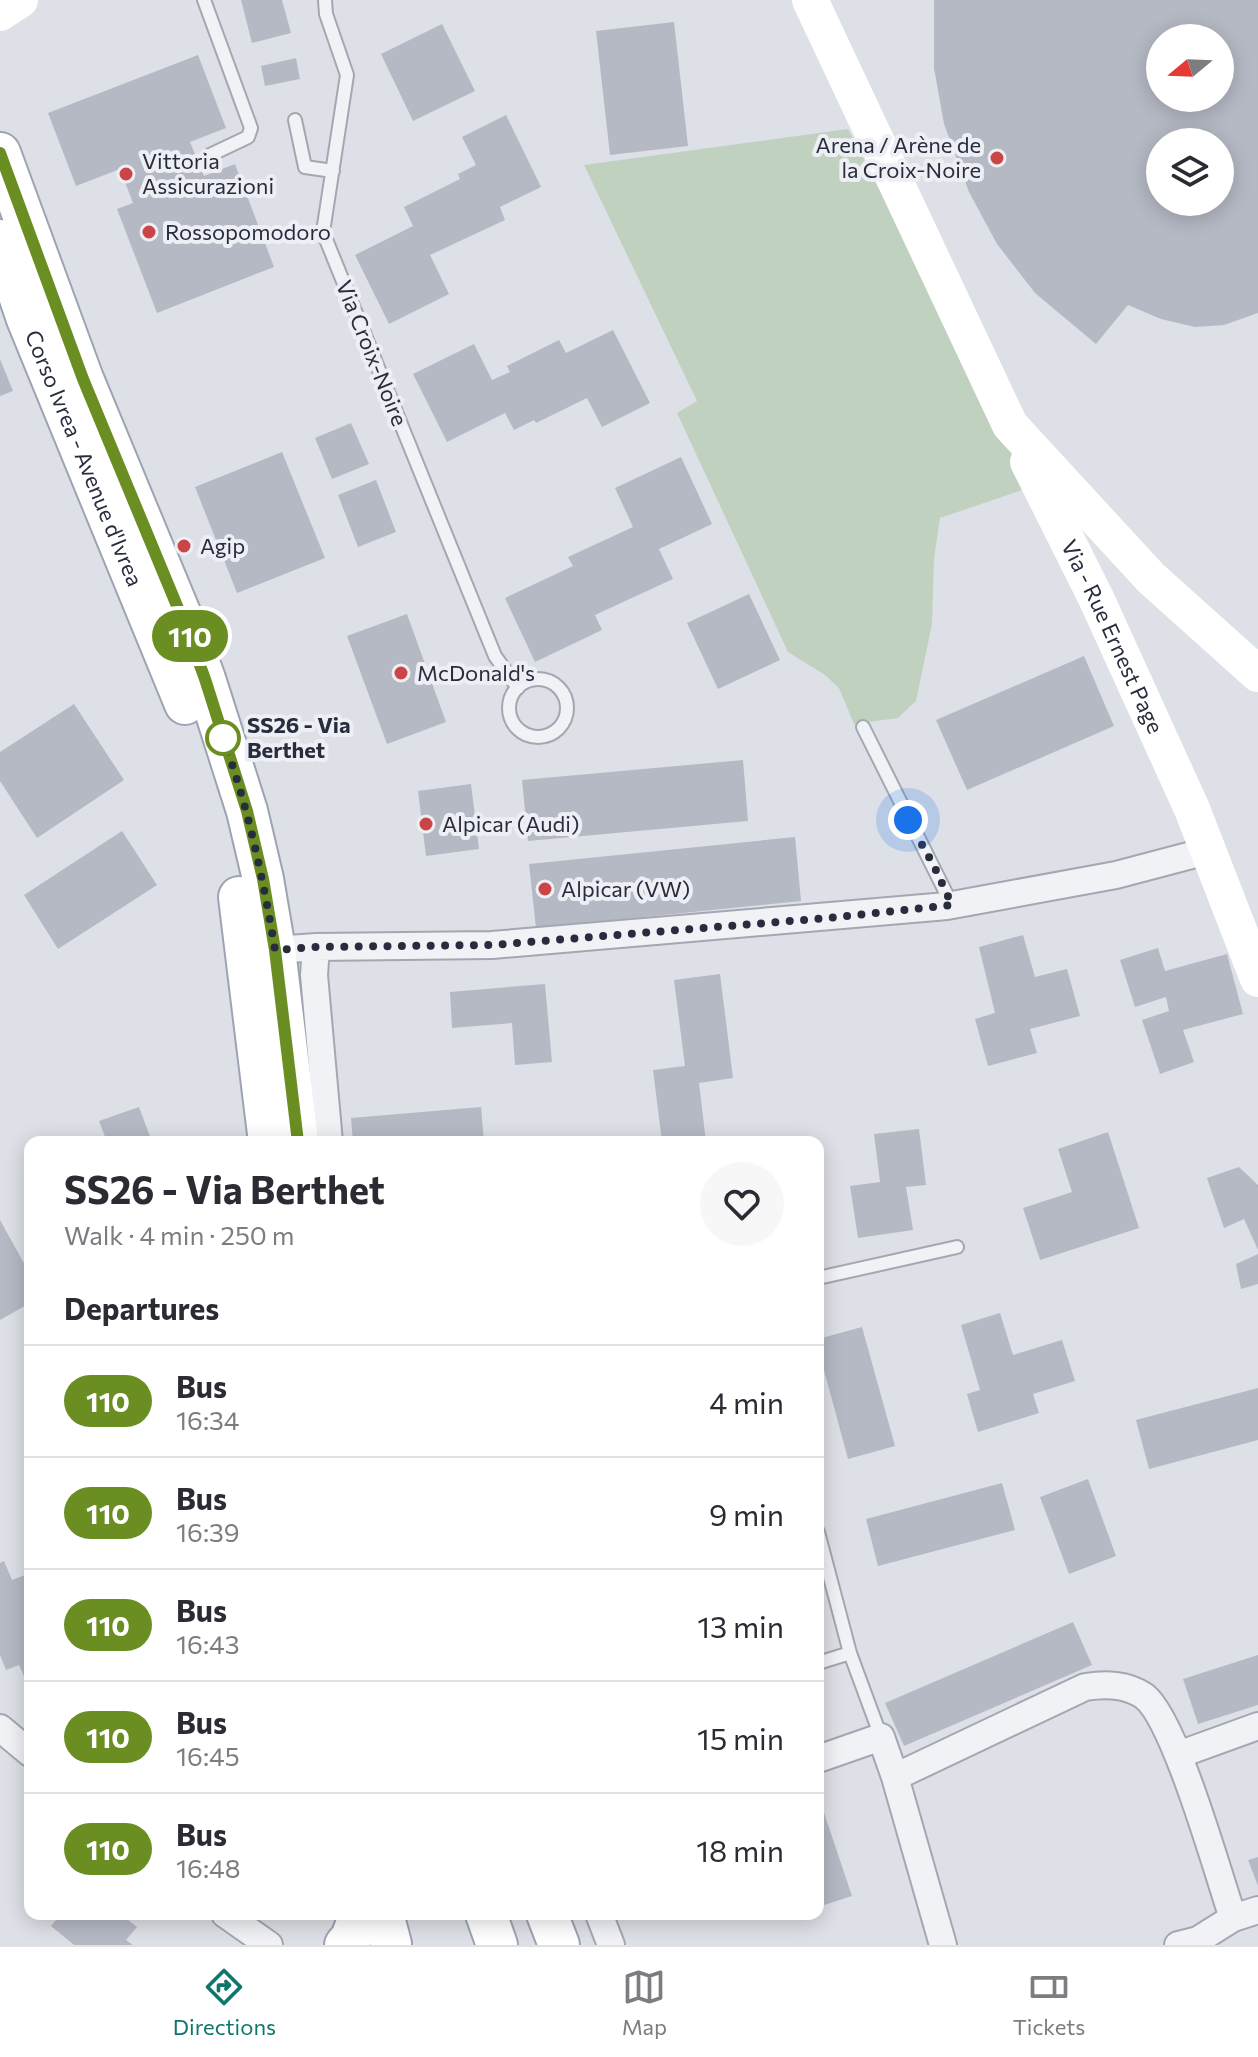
<!DOCTYPE html>
<html lang="en">
<head>
<meta charset="utf-8">
<style>
	body { margin:0; font-family:Commissioner,sans-serif; background:#f7f7f7; color:#2b2b33; height:100vh; display:flex; flex-direction:column; font-size:30px; white-space:nowrap }
	* { box-sizing:border-box; margin:0 }
	p { font-size:26px; color:#7c7c81 }
	.icon { flex:none; width:44px; height:44px; fill:none; stroke:currentColor; stroke-width:2; stroke-linecap:round; stroke-linejoin:round }
	.map { position:relative; flex:1; overflow:hidden }
	.details { position:absolute; left:24px; top:1136px; width:800px; height:784px; display:flex; flex-direction:column; background:#fff; border-radius:16px; box-shadow:0 4px 20px #0003 }
	.details>* { flex:none }
	.badge { padding:0 16px; border-radius:26px; font-size:28px; line-height:52px }
	.needle { width:52px; rotate:251deg }
	.controls { position:absolute; left:1146px; top:24px; display:grid; gap:16px }
	.controls a { display:grid; place-items:center; width:88px; height:88px; border-radius:50%; background:#fff; box-shadow:0 4px 20px #0003; font-size:40px }
	.you { position:absolute; width:40px; height:40px; margin:-20px; border:6px solid #fff; border-radius:50%; background:#1a73e8; box-shadow:0 0 0 12px #1a73e833 }
	.map>.badge { position:absolute; translate:-50% -50%; box-shadow:0 0 0 4px #fff }
	h2 { padding:0 40px; font-size:30px; line-height:72px }
	.round { display:grid; place-items:center; flex:none; width:84px; height:84px; border-radius:42px; background:#f7f7f7 }
	.head { display:flex; align-items:center; justify-content:space-between; height:136px; padding:0 40px }
	h1 { font-size:38px; font-weight:700; line-height:60px }
	ul { padding:0; list-style:none }
	li { display:flex; align-items:center; gap:24px; height:112px; padding:0 40px; border-top:2px solid #e1e1e2 }
	li div { flex:1 }
	li b { display:block; font-size:30px }
	li em { font-style:normal }
	li .badge { min-width:88px; font-weight:700; text-align:center }
	.tabs { display:flex; justify-content:space-around; align-items:center; height:112px; border-top:2px solid #e1e1e2; background:#fff; font-size:22px; color:#7c7c81 }
	.tabs a { display:grid; justify-items:center; gap:4px }
	.tabs .active { color:#0f766e }
	.map>svg:first-child { display:block }
	.green { fill:#c1d1bf }
	.building { fill:#b5b9c4; fill-rule:evenodd }
	.lines { fill:none; stroke-linecap:round; stroke-linejoin:round }
	.lane-casing { stroke:#a4a7b1; stroke-width:16 }
	.street-casing { stroke:#a4a7b1; stroke-width:30 }
	.primary-casing { stroke:#9ea3b3; stroke-width:44 }
	.lane { stroke:#f0f2f6; stroke-width:12 }
	.street { stroke:#f0f2f6; stroke-width:26 }
	.secondary { stroke:#fff; stroke-width:36 }
	.primary { stroke:#fff; stroke-width:40 }
	.line-casing { stroke:#fff; stroke-width:18 }
	.line { stroke:#6b8e23; stroke-width:12 }
	.walk { stroke:#282d3e; stroke-width:8; stroke-dasharray:0 14.4 }
	.poi-dot { fill:#cb4546; stroke:#edeff5; stroke-width:3 }
	.stop-dot { fill:#fff; stroke:#6b8e23; stroke-width:4 }
	.labels { text-anchor:middle; stroke-width:8; stroke-linejoin:round; paint-order:stroke }
	.poi-label { font-size:22px; fill:#282d3e; stroke:#edeff5; text-anchor:start }
	.street-label { font-size:22px; fill:#282d3e; stroke:#edeff5 }
	.stop-label { font-size:22px; font-weight:bold; fill:#282d3e; stroke:#edeff5; text-anchor:start }
</style>
</head>
<body>
<div class="map">
<svg width="1258" height="1945" viewBox="0 0 1258 1945">
	<rect width="100%" height="100%" fill="#dee0e7"/>
	<path class="green" d="M848 129 939 301 1028 488 940 518 934 559 932 624 916 701 898 718 854 724 839 688 825 675 788 652 677 413 697 401 584 165Z"/>
	<path class="building" d="M241 0H282L291 33 252 43Z
		M934 0H1258V313L1224 325 1195 327 1161 319 1128 305 1096 344 1035 293 997 244 969 192 944 124 934 68ZM1160 38H1220V98H1160ZM1160 142H1220V202H1160Z
		M674 22 688 146 610 155 596 31Z
		M442 24 475 91 413 121 381 54Z
		M198 55 226 128 190 142 204 176 235 164 274 267 157 313 117 209 133 203 120 169 76 186 48 113Z
		M296 58 300 79 265 86 261 66Z
		M506 115 541 187 500 207 505 220 430 255 449 294 389 324 355 255 413 226 404 207 460 179 458 174 476 165 462 137Z
		M613 330 650 403 602 427 587 398 536 423 534 420 514 430 505 413 447 442 413 374 474 344 492 380 510 372 507 366 559 340 566 353Z
		M0 359 13 391 0 396Z
		M351 423 369 464 332 479 315 438Z
		M282 452 325 558 237 593 195 487Z
		M681 457 712 524 659 549 673 579 595 615 602 630 535 662 505 598 573 566 568 557 633 527 615 488Z
		M376 480 396 532 358 547 338 495Z
		M749 594 780 660 718 689 687 623Z
		M407 614 446 722 387 744 347 636Z
		M1084 656 1114 726 967 790 936 720Z
		M74 704 124 780 37 838 0 781V752Z
		M743 760 748 821 528 841 522 780Z
		M471 784 479 849 426 856 418 791Z
		M122 831 157 885 58 949 24 895Z
		M795 837 801 901 536 928 529 864Z
		M1023 935 1035 977 1067 969 1080 1016 1030 1029 1037 1053 988 1066 975 1019 995 1013 979 947Z
		M1158 948 1165 971 1227 954 1243 1014 1183 1030 1194 1062 1160 1074 1142 1020 1169 1011 1166 997 1135 1007 1120 960Z
		M720 974 733 1078 699 1083 706 1142H662L653 1070 685 1066 674 980Z
		M545 984 552 1062 515 1065 512 1023 452 1028 450 992Z
		M139 1107 152 1142H107L99 1121Z
		M481 1107 484 1142H353L351 1118Z
		M919 1129 926 1185 906 1187 913 1230 858 1238 850 1186 880 1182 874 1134Z
		M1108 1132 1139 1228 1040 1260 1023 1208 1072 1192 1058 1149Z
		M1239 1167 1258 1185V1250L1244 1219 1224 1228 1207 1178Z
		M0 1220 30 1274V1303L0 1320Z
		M1258 1254V1284L1241 1289 1236 1264Z
		M1000 1313 1013 1355 1062 1340 1075 1381 1033 1394 1039 1413 978 1432 967 1394 980 1390 961 1325Z
		M862 1327 895 1446 848 1459 818 1348V1339Z
		M1258 1388V1440L1149 1469 1136 1420Z
		M1088 1479 1116 1556 1069 1574 1040 1497Z
		M1002 1483 1015 1530 878 1566 866 1519Z
		M4 1561 12 1580 30 1573V1680L26 1681 19 1665 6 1670 0 1655V1563Z
		M1073 1622 1092 1665 904 1746 885 1703Z
		M1258 1655V1705L1198 1724 1183 1679Z
		M818 1795 852 1896 818 1907Z
		M1258 1857V1886L1248 1860Z
		M61 1914H131L127 1919 137 1927 126 1940 133 1945H74L51 1926Z"/>
	<g class="lines">
		<defs>
			<path id="lane" d="M204 0 251 128 248 137 210 155
				M325 0 326 14 347 75 323 232 495 656 518 688
				M295 120 305 167 333 171
				M509 708a29 29 0 1 1 58 0a29 29 0 1 1-58 0Z
				M863 727 952 905
				M818 1278 957 1247
				M818 1532 850 1653 818 1663
				M850 1653 881 1737"/>
			<path id="street" d="M316 947 314 975 329 1142
				M275 950 316 947 492 945 947 906 1116 875 1207 851
				M0 1728 30 1753
				M1178 1755 1258 1726
				M818 1759 881 1737 895 1777 943 1945
				M895 1777 1085 1687C1106 1684 1126 1684 1144 1696 1175 1719 1218 1874 1233 1918
				M225 1914 269 1945
				M599 1914 611 1945
				M1178 1945 1198 1940 1233 1918 1258 1910"/>
			<g id="primary">
				<path d="M0 153 83 379 187 630 205 679 247 811 263 879 275 950 298 1142"/>
				<path id="s2" d="M0 240 27 319 185 704"/>
				<path d="M239 897 269 1142"/>
				<path d="M383 1914 391 1944"/>
				<path d="M486 1914 497 1945"/>
				<path d="M547 1914 559 1945"/>
				<path d="M345 1945 351 1938 360 1914"/>
			</g>
		</defs>
		<use href="#lane" class="lane-casing"/>
		<use href="#street" class="street-casing"/>
		<use href="#primary" class="primary-casing"/>
		<use href="#lane" class="lane"/>
		<use href="#street" class="street"/>
		<g class="secondary">
			<path d="M810 0 1010 425 1151 578 1258 674"/>
			<path d="M0 13 20 0"/>
			<path id="s1" d="M1028 462 1096 598 1192 809 1258 979"/>
		</g>
		<use href="#primary" class="primary"/>
	</g>
	<g class="lines">
		<defs>
			<path id="line" d="M0 153 83 379 187 630 205 679 247 811 263 879 275 950 298 1142"/>
		</defs>
		<use href="#line" class="line-casing"/>
		<use href="#line" class="line"/>
		<path class="walk" d="M223 738C248 806 263 878 275 950L316 947 492 945 828 918 952 905 934 866 908 820"/>
	</g>
	<g class="poi-dot">
		<circle cx="997" cy="158" r="8"/>
		<circle cx="126" cy="174" r="8"/>
		<circle cx="149" cy="232" r="8"/>
		<circle cx="184" cy="546" r="8"/>
		<circle cx="401" cy="673" r="8"/>
		<circle cx="426" cy="824" r="8"/>
		<circle cx="545" cy="889" r="8"/>
	</g>
	<circle class="stop-dot" cx="223" cy="738" r="16"/>
	<g class="labels">
		<g class="poi-label">
			<text x="981" y="153" text-anchor="end">Arena / Arène de<tspan x="981" dy="25">la Croix-Noire</tspan></text>
			<text x="142" y="169">Vittoria<tspan x="142" dy="25">Assicurazioni</tspan></text>
			<text x="165" y="240">Rossopomodoro</text>
			<text x="200" y="554">Agip</text>
			<text x="417" y="681">McDonald's</text>
			<text x="442" y="832">Alpicar (Audi)</text>
			<text x="561" y="897">Alpicar (VW)</text>
		</g>
		<g class="street-label">
			<text transform="translate(372 353) rotate(68)" y="8">Via Croix-Noire</text>
			<text dy="8" stroke="none"><textPath href="#s2" startOffset="234">Corso Ivrea - Avenue d'Ivrea</textPath></text>
			<text dy="8" stroke="none"><textPath href="#s1" startOffset="194">Via - Rue Ernest Page</textPath></text>
		</g>
		<g class="stop-label">
			<text x="247" y="733">SS26 - Via<tspan x="247" dy="25">Berthet</tspan></text>
		</g>
	</g>
</svg>
<div class="controls">
<a><svg class="needle" viewBox="-14 -14 28 28"><path d="M0-13l5 13h-10z" fill="#e53935"/><path d="M0 13l5-13h-10z" fill="#7c7c81"/></svg></a>
<a><svg class="icon" aria-label="layers" viewBox="0 0 24 24"><path d="M12 4l9 5-9 5-9-5zM3 14l9 5 9-5"/></svg></a>
</div>
<div class="you" style="left:908px;top:820px"></div>
<b class="badge" style="left:190px;top:636px;background:#6b8e23;color:#fff">110</b>
<section class="details">
<div class="head"><div><h1>SS26 - Via Berthet</h1><p>Walk · 4 min · 250 m</p></div><a class="round"><svg class="icon" aria-label="heart" viewBox="0 0 24 24"><path d="M12 20l-8-8c-3-5 5-10 8-4 3-6 11-1 8 4z"/></svg></a></div>
<h2>Departures</h2>
<ul>
<li><span class="badge" style="background:#6b8e23;color:#fff">110</span><div><b>Bus</b><p>16:34</p></div><em>4 min</em></li>
<li><span class="badge" style="background:#6b8e23;color:#fff">110</span><div><b>Bus</b><p>16:39</p></div><em>9 min</em></li>
<li><span class="badge" style="background:#6b8e23;color:#fff">110</span><div><b>Bus</b><p>16:43</p></div><em>13 min</em></li>
<li><span class="badge" style="background:#6b8e23;color:#fff">110</span><div><b>Bus</b><p>16:45</p></div><em>15 min</em></li>
<li><span class="badge" style="background:#6b8e23;color:#fff">110</span><div><b>Bus</b><p>16:48</p></div><em>18 min</em></li>
</ul>
</section>
</div>
<nav class="tabs">
<a class="active"><svg class="icon" aria-label="directions" viewBox="0 0 24 24"><path d="M12 3l9 9-9 9-9-9zM9 14v-3h6M13 9l2 2-2 2"/></svg>Directions</a>
<a><svg class="icon" aria-label="map" viewBox="0 0 24 24"><path d="M3 6l6-2 6 2 6-2v14l-6 2-6-2-6 2zM9 4v14M15 6v14"/></svg>Map</a>
<a><svg class="icon" aria-label="tickets" viewBox="0 0 24 24"><path d="M3 7h18v10H3zM15 7v10"/></svg>Tickets</a>
</nav>
</body>
</html>
